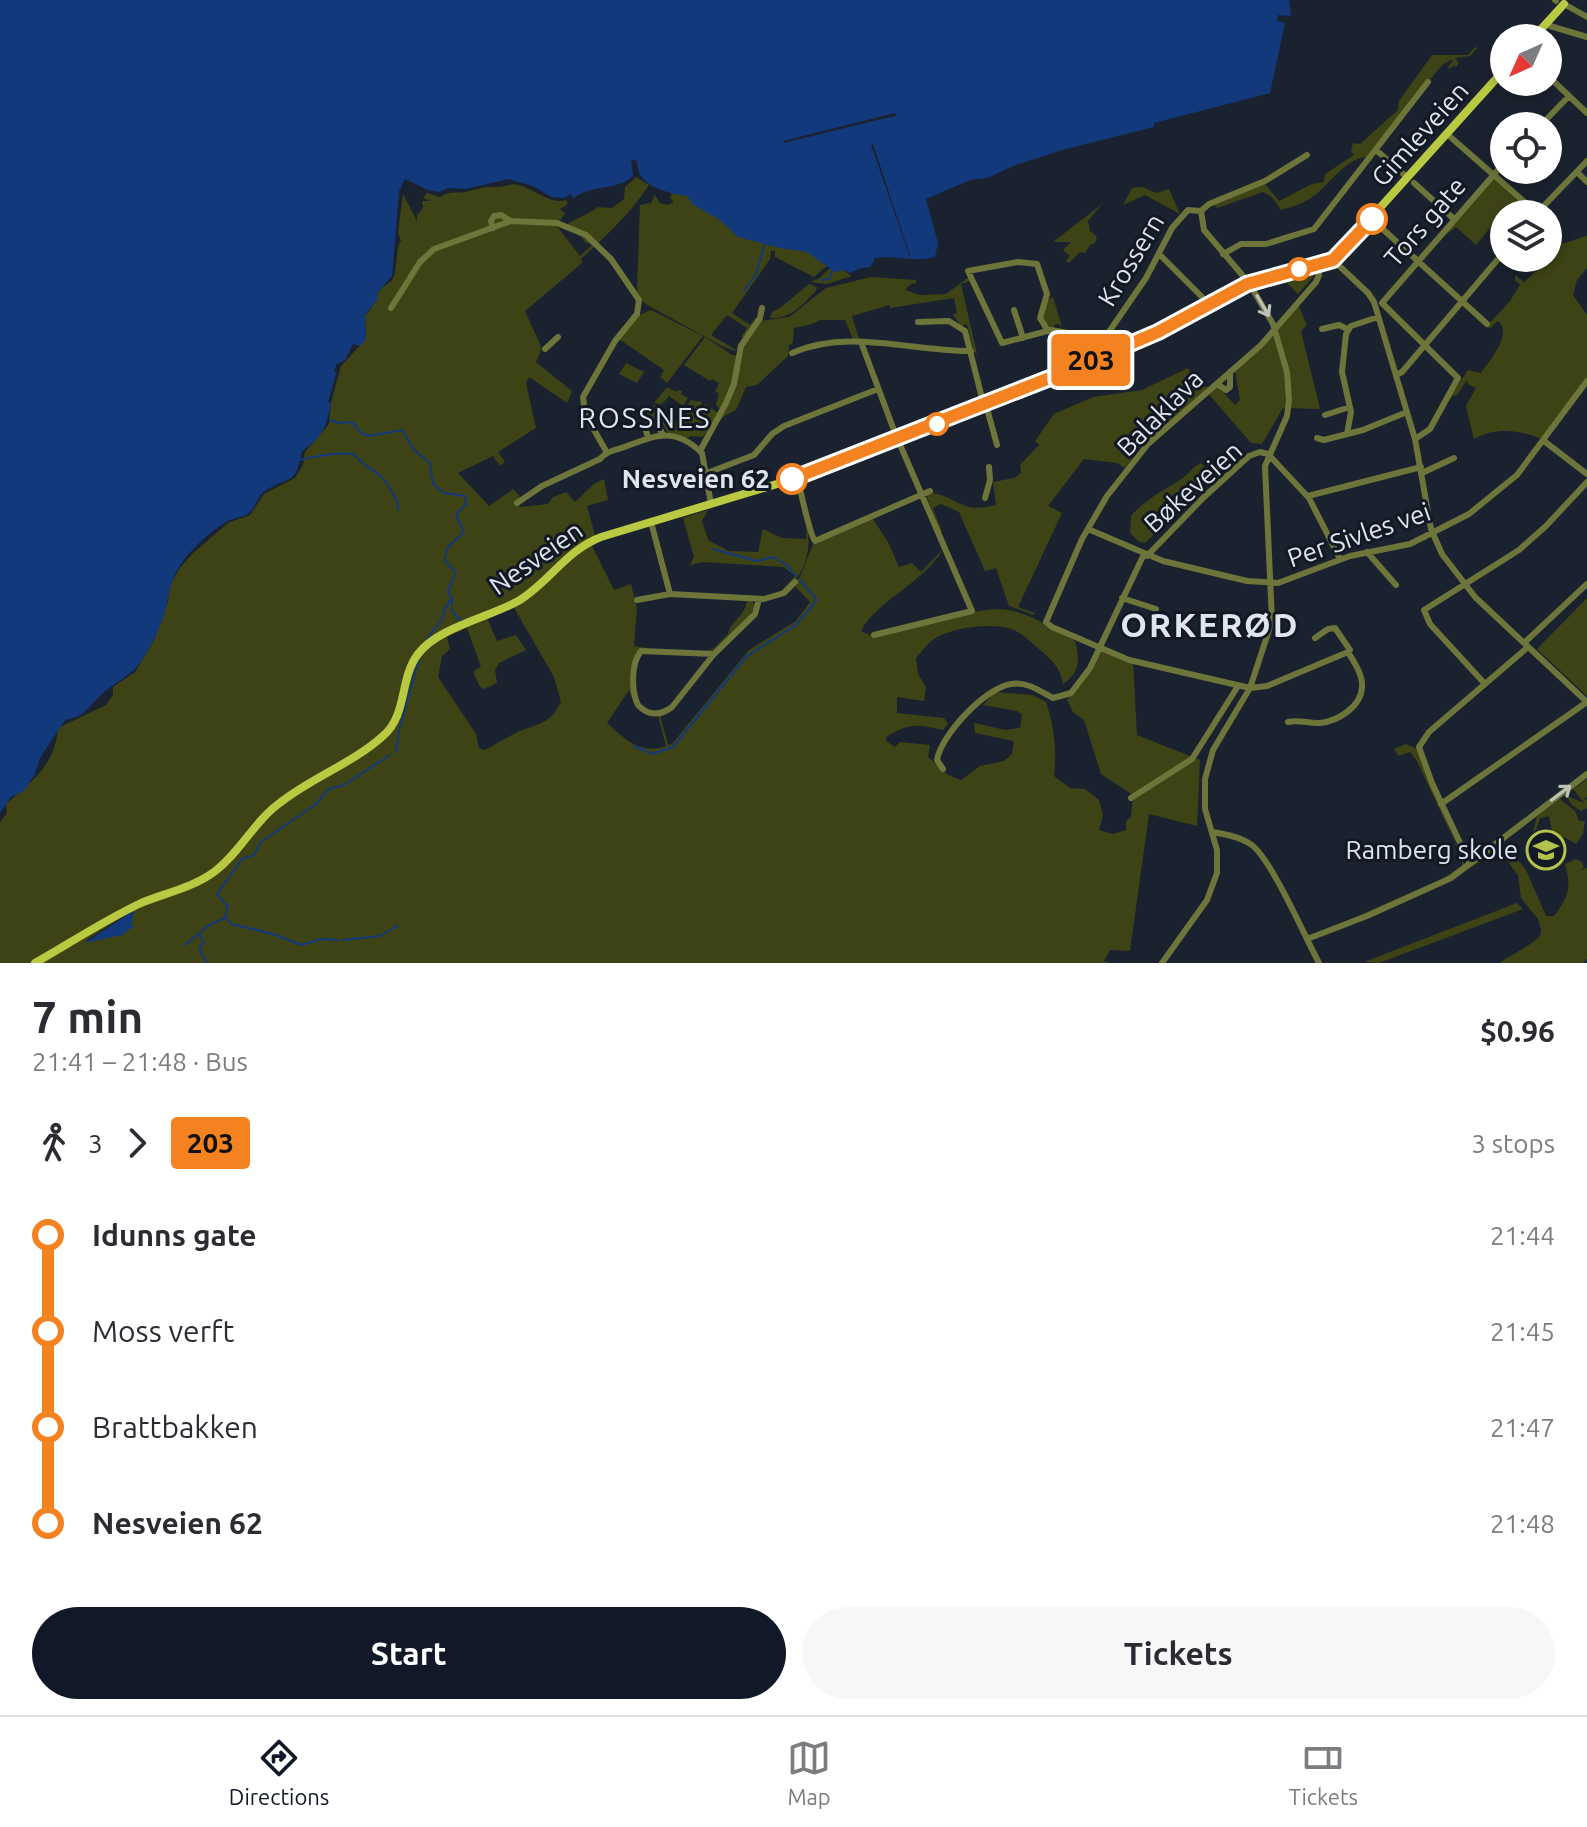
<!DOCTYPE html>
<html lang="en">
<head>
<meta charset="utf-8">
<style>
	body { margin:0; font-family:Ubuntu,sans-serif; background:#f7f7f7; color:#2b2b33; height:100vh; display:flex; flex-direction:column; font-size:30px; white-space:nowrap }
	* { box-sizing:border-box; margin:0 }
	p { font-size:26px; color:#7c7c81 }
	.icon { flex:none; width:44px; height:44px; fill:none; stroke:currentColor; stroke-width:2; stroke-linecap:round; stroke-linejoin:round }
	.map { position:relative; height:963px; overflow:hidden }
	.panel { display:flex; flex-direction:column; background:#fff; flex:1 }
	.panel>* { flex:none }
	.badge { padding:0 16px; border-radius:6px; font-size:28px; line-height:52px }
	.needle { width:52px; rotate:225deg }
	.fabs { position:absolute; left:1490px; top:24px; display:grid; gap:16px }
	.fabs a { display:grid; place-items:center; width:72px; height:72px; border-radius:50%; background:#fff; box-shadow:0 4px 12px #0003; font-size:40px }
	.map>.badge { position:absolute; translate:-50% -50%; box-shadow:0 0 0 4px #fff }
	.legs { display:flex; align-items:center; gap:12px; height:88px; padding:0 32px; font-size:26px }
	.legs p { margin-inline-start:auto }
	.headline { display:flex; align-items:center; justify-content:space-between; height:136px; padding:0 32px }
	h1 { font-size:44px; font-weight:700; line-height:60px }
	.primary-button { display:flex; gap:16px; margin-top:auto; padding:16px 32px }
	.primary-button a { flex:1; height:92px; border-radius:48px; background:#111827; color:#fff; font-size:32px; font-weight:700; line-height:92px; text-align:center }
	.primary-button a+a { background:#f7f7f7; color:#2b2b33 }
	ul { padding:0 32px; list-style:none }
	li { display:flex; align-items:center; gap:28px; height:96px; font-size:30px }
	li i { display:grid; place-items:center; width:12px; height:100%; margin:0 10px; background:currentColor }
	li i::after { content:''; width:20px; height:20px; margin:-10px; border:6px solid; border-radius:50%; background:#fff }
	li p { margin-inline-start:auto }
	li:first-child i { background:linear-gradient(#0000 50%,currentColor 0) }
	li:last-child i { background:linear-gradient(currentColor 50%,#0000 0) }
	.dock { display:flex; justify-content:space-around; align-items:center; height:112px; border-top:2px solid #e1e1e2; background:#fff; font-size:22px; color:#7c7c81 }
	.dock a { display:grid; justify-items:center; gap:4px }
	.dock .selected { color:#111827 }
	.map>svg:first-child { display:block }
	.green { fill:#3e4315; fill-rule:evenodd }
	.water { fill:#13397d }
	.pier { fill:#1b222f }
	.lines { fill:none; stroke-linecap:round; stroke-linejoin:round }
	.stream { stroke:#13397d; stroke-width:2 }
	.minor { stroke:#6d753a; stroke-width:6 }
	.major { stroke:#b9c942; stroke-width:8 }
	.oneway { stroke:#bdc3b7 }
	.line-1-casing { stroke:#fff; stroke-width:18 }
	.line-1 { stroke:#f58220; stroke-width:12 }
	.stop-1-dot { fill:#fff; stroke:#f58220; stroke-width:4 }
	.labels { text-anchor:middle; stroke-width:6; stroke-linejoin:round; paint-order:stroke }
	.street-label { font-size:26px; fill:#dfe4ed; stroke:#121925 }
	.stop-label { font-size:26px; font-weight:bold; fill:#dfe4ed; stroke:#121925; text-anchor:end }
	.poi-label { font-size:26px; fill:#dfe4ed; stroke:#121925; text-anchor:end }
	.neighbourhood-label { font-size:28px; letter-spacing:2px; fill:#dfe4ed; stroke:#121925 }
	.district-label { font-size:34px; font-weight:bold; letter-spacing:2px; fill:#dfe4ed; stroke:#121925 }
</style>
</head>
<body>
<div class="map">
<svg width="1587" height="963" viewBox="0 0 1587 963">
	<rect width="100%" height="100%" fill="#1b222f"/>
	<path class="green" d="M1475 47 1477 48 1470 56 1455 58 1459 63 1456 67 1454 65 1450 69 1448 67 1454 59 1443 64 1366 157C1343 160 1329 186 1311 198 1302 204 1291 207 1281 210L1272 197 1263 192 1217 208 1214 205 1265 184 1279 201 1312 184 1324 182 1325 174 1354 155 1351 151 1353 143 1360 144 1398 110 1399 101 1432 55H1468Z
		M667 169 829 264 814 277 775 257V251H771L770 259 732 313 750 325 757 316 745 337H741L747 328 727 315 711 335 736 350 739 342 740 345 735 351 722 346 649 306 643 302 637 291 640 205 651 203 655 195 660 203 668 205 674 202 670 198 672 194 639 174Z
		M636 177 649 185C631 213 605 237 581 259L582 263 525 311 540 344 541 350 536 362 572 391 567 403 529 377 526 383 536 428 498 452 505 462 500 466 493 456 458 473 489 506 513 489 520 496 516 502 520 507 548 504 553 497 566 492 575 502 594 484 604 479 608 500 587 506 595 535 591 544 614 590 631 584 637 608 634 646 648 648 639 650 635 657 632 698 629 690 607 723C626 740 641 755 666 746L658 716 660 715 668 745 672 744 749 650 796 621 810 602 795 586 782 596 800 577 813 544 873 519 888 542 899 567 912 563 921 572 943 549C924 583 877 600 861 631L875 637C908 629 979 605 1008 610 1032 614 1055 630 1075 641 1080 659 1080 673 1063 684 1060 667 1052 660 1039 649 1032 643 1023 634 1014 630 994 622 958 627 939 636 929 641 923 650 916 658L918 674 926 687 924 701 897 697V713L944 718 948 724 943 730C916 724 911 723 887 736L886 741 895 747 900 742 930 745 928 757 948 775 961 780 980 766 1004 761 1012 754 1014 741 975 733 974 723 1005 730 1020 728 1022 715 1017 711 983 705 995 692 1033 695 1046 702C1054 726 1057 750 1054 776L1070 788 1085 789 1099 800 1103 815 1099 830 1113 834 1126 830V821L1131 817 1133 795 1101 774 1084 720 1073 712 1067 700 1102 650 1133 661 1137 735 1200 760 1197 826 1149 814 1130 951 1110 950 1104 961 1110 963H0V822L7 813 6 804C31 782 55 766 58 728L106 705 113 695V687L135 672 155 638 168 601 169 588 179 569 192 554 228 523 250 515 264 494 295 478 303 465 305 452 329 424 331 403 341 366 366 339 365 315C374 308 373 301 378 292 381 288 390 282 392 280 399 268 394 252 401 241L398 233 403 194 417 221V215L423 208 422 201H431L423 198 427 193 440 197C453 189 457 195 469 191 483 187 487 187 500 187 507 186 511 183 519 185 533 189 551 205 566 200L568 204 560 209 565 214 556 225 580 256 592 245 585 242 581 236 567 225C577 217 588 215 598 207L612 208 624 199 625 187ZM513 606 554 677 561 702C549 727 535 723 514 734 504 739 495 745 485 750L479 748 476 734 438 677 442 656 450 649 447 637 467 628 481 667 475 670 474 674 480 687 484 689 497 683 495 670 499 663 526 650 516 635 497 641 487 618ZM132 911 134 913 124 926 122 935 85 941Z
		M1493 178 1530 209 1532 214H1504V232L1494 223 1476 245 1456 227 1447 234 1446 232Z
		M1142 187 1156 193 1169 189 1180 214 1145 195 1123 205 1132 188Z
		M1102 204 1088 221 1090 231 1097 237 1095 243 1090 245 1085 253 1080 252 1069 263 1066 261 1070 256 1063 250 1071 242H1053Z
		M1587 236V268L1577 280 1573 295 1587 315V379L1542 439C1520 430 1495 427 1474 439L1466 406 1476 388 1468 384 1467 380 1457 395 1451 396 1468 370 1481 373C1490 360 1513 334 1498 321L1490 328 1486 327 1510 301 1520 285 1515 280V275L1524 282 1541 267H1545L1548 248Z
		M840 268 852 276 827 284 810 282 818 279 829 269Z
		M1309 271 1314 276 1298 294 1283 279Z
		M871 277 916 280V283L911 284 905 290 920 295 946 294 969 277 970 281 961 284 977 354 974 352 967 324 961 326 953 315 957 313 954 298 890 308 889 305 852 316 859 339H853L845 320H820L812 324 794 328 793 342 789 346 788 356 757 385 746 387 736 410 724 416 712 431 728 404 741 349 761 321 789 317 826 288Z
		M809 284 817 287 816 291C802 305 791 319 770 318L772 312 780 308Z
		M1053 297 1062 327 1058 324 1054 325V328L1048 327 1042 317 1048 300Z
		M1297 302 1307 325 1301 331 1320 409 1283 408 1262 444 1251 443 1207 392 1148 443 1144 442 1125 468 1117 463 1084 459 1048 506 1062 513 1018 607 1035 613 1034 615 1009 606 996 568 985 571 959 512 941 504 933 508 942 531 940 532 926 494C941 490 954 503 969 507 978 509 987 507 996 505L993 482 1014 478 1021 473 1020 465 1039 445 1035 441 1054 414 1093 397 1142 390 1188 368C1194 383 1203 389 1219 388L1235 405 1240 400 1235 371 1275 334V329Z
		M651 310 703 336 667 383 660 377 664 370 619 339 639 315Z
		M705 337 732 355H738L732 385 720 409 716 405 719 393 715 392 719 383 712 379 710 381 684 365Z
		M626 363 644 372 637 383 619 374Z
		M667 387 676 392 678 390 682 391 681 394 688 398 683 406 669 396 662 404 654 403Z
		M691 400 702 402 700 407 706 404 718 413 703 437 691 436 686 439 668 433C661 420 657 417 643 418L654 405 661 406 660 412 676 422H681L686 414 685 409Z
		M1201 463 1208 471 1209 481 1145 543 1138 541 1130 533 1131 516C1145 500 1162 491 1180 480 1189 475 1191 467 1201 463Z
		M708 510 702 521 708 540 729 551 758 552 763 529 782 538 806 539 807 520C811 549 808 576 780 592L795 576 784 567 702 562 690 565 694 557 683 518Z
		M1587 598V696L1537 649Z
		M747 600 752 601 755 606 749 617 713 650 706 651 714 648 728 634C730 622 746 615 747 600Z
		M1406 744 1417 749 1465 866 1461 870 1368 914 1337 925 1442 879 1462 866V861L1453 838 1417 761 1410 752 1398 756 1394 749Z
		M1587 779V797L1583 800 1587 799V808L1581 811 1572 805 1565 795 1584 803 1573 789Z
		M1560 799 1575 811 1579 821H1585L1583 834 1576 844 1564 837 1554 842 1549 816 1540 818 1536 830 1533 832 1537 816Z
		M1499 845 1516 863 1518 860 1526 870 1546 916H1554C1570 895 1571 887 1565 864L1576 859 1582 862 1584 867 1581 870 1587 868V959L1583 963H1499L1532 943 1540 936 1541 930 1538 919 1521 898 1518 875 1499 850 1443 885 1314 938 1441 885Z
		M1517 903 1523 909 1379 963 1364 962Z"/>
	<path class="water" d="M0 0H1289L1291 16 1278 15 1277 21 1285 23 1270 93 1154 123V127L1062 150 1013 166 988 178 970 180 926 199 938 243 935 257C914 263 895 255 875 258L870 267 861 268 850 273 844 270 835 272 807 252 780 248 738 237 720 220 692 204 688 196C673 195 648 188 640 175 639 174 637 163 637 161L631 159 633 176C617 191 592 184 574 198L570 194 565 198 552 197 533 186 509 179 465 189 448 188 439 192 428 190 405 179 399 191 392 276 378 292 377 300 365 315 366 340 360 346 353 344 345 360 336 365 334 372 337 371 328 402 331 403C326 426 324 436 302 451 295 489 288 474 264 492 257 497 256 506 250 512 244 518 235 517 228 521 213 529 197 544 186 557 173 573 170 587 166 607 163 624 150 648 140 663 131 676 114 683 102 694 86 708 87 716 65 720L40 758 35 774 24 791 11 797 0 813Z
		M133 911 132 923 124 926 132 924 134 926 122 935 85 943Z"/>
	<path class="pier" d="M895 113 896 116 873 121 784 143 783 141Z
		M873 144 911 258V260L871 145Z"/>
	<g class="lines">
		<path class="stream" d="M822 280 829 279 833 270
			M744 291 756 274 765 243
			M330 420 339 423 352 422 361 433 368 436 402 430 414 450 430 463 433 484 444 493 465 496 466 504 456 515 464 532 448 547 444 560 456 572 448 591 452 599V611L461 621
			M300 460C315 456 339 452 354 454 364 470 379 467 392 492 396 499 399 502 398 510
			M713 549 757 561 773 557 787 565 796 576
			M427 639 442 619 444 610 452 598
			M634 746 652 754 673 747 747 656 796 625 817 600 800 580
			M396 751 400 726 419 659
			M225 918 232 924 273 934 302 945 321 939 338 940
			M199 934 204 943 199 948 207 963
			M343 940 380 936 397 926
			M185 945 209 925 225 918 228 907 217 894 242 859 254 855 261 842 316 804 329 789 344 785 390 755"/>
		<path class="minor" d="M1555 0 1556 1
			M1564 4 1587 17
			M1550 26 1587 37
			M1548 76 1587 113
			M1540 126 1569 96
			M1447 134 1537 213
			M1376 150 1408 178
			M1577 172 1587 182
			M1414 183 1454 219
			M1201 211 1209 204 1265 181 1307 155
			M1537 213 1587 161
			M1375 222 1487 324
			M493 228 491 221 494 216 501 215 511 221
			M1159 254 1209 304
			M1223 254 1241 244H1266L1314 229 1428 82
			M1333 260 1368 293 1374 302 1415 439 1431 529 1442 554 1475 597 1587 702 1441 804
			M1317 265 1319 275 1316 282 1261 345 1148 444 1107 496 1082 539 1046 622 1052 627 1129 660 1250 688 1267 686 1348 652
			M391 308 420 262 434 249 511 221 557 223 586 235 611 259 639 300 637 314 615 341 583 397 585 414 606 451
			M1014 310 1023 338
			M1378 317 1351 326 1346 334 1342 372 1351 412 1347 434 1363 430 1407 412
			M918 322 949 321 965 331 984 406
			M1322 329 1339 325 1347 329
			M1048 331 1040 318 1047 294 1037 264 1018 262 968 271 1002 343 1051 330 1097 338 1102 342
			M861 342 895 433 972 611 874 635
			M1102 342 1146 278 1172 228 1188 210 1201 211
			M545 349 558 337
			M792 353C850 328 912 352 971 351
			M1396 375 1402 372 1504 252
			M1217 384 1226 390 1230 387V372
			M986 405 997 445
			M1325 415 1350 407
			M648 437 645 428 650 422 657 424 663 435
			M1317 438 1324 440 1347 434
			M1415 439 1430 429 1458 378 1382 303 1504 163
			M1544 441 1587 474
			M700 451 726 403 734 384 741 346 760 318 762 308
			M707 473 754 455 772 434 784 426 878 389
			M1422 473 1454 458
			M797 477C801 491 809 533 815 541L930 491
			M1308 496 1421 467
			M985 498 990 480 989 467
			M517 503 542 486 600 459C608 450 615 451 627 446 658 434 676 428 702 453L711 504
			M651 522 670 594
			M1088 529 1163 561 1247 581 1278 583 1350 556 1410 544 1469 514 1517 475 1587 381
			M1367 552 1396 585
			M1147 556 1203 498 1249 456 1260 452 1268 454 1309 498 1340 559
			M1122 598 1156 609
			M637 600 670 594 764 599 784 593 795 582
			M1524 643 1587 584
			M714 654 641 651C631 663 631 691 638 705 648 716 660 716 672 707L714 654 755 614 759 599
			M1485 684 1430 624 1424 610 1519 550 1546 526 1587 482
			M1288 722C1299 719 1309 724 1320 723 1338 721 1361 707 1362 687 1363 675 1354 662 1348 652L1350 650 1335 628 1328 629 1315 638
			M943 769 937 760C941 735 985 688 1011 684 1026 681 1040 691 1053 698L1071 693 1090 668 1144 554
			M1131 798 1192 759 1238 686
			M1212 832C1225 834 1242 837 1253 846 1273 863 1305 937 1319 963
			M1469 862 1432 783 1419 747 1429 732 1528 647
			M1307 939 1367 916 1451 878 1587 774
			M1162 963 1207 900 1217 873V850L1205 809V779L1213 750 1250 688 1272 621 1265 466 1287 416 1289 400 1287 372 1273 324 1249 283 1204 230 1201 211"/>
		<path class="major" d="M1533 38 1564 4
			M1118 348 1171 325 1247 284 1333 260 1504 70
			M35 963C70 943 105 920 141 903 165 893 192 888 214 872 240 853 254 821 281 802 313 777 353 763 383 736 408 714 399 679 418 654 438 627 491 617 520 600 550 581 567 550 601 537L787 481 984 406 1094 359 1114 353 1120 348"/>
	</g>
	<defs><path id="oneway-shaft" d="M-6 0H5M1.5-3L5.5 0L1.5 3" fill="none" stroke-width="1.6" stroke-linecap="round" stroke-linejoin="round" transform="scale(2)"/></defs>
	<g class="oneway">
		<use href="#oneway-shaft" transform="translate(1263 306) rotate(60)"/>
		<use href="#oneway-shaft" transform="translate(1561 793) rotate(-37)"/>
	</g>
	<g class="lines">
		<defs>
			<path id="line-1" d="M792 479 1060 374 1158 332 1247 284 1333 260 1372 219"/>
		</defs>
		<use href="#line-1" class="line-1-casing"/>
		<use href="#line-1" class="line-1"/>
	</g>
	<defs>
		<symbol id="school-ring" viewBox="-11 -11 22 22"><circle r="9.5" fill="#121925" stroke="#b3c24b" stroke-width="1.5"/><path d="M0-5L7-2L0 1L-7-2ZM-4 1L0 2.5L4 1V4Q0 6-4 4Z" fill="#b3c24b"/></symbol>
	</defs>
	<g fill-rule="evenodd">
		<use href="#school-ring" x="1524" y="828" width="44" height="44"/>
	</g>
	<g class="stop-1-dot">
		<circle cx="1372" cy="219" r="14"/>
		<circle cx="1299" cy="269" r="10"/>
		<circle cx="937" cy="424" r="10"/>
		<circle cx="792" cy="479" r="14"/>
	</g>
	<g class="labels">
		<g class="street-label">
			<text transform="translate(1420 134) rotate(-48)" y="9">Gimleveien</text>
			<text transform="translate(1425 222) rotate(-49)" y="9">Tors gate</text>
			<text transform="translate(1131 260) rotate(-59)" y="9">Krossern</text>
			<text transform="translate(1160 413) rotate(-45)" y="9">Balaklava</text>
			<text transform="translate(1193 487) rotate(-42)" y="9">Bøkeveien</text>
			<text transform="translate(1359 535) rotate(-19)" y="9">Per Sivles vei</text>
			<text transform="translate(536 558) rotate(-35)" y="9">Nesveien</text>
		</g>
		<g class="stop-label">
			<text x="770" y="488">Nesveien 62</text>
		</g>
		<g class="poi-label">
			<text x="1518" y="859">Ramberg skole</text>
		</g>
		<g class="neighbourhood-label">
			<text x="645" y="428">ROSSNES</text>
		</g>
		<g class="district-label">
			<text x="1210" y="637">ORKERØD</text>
		</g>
	</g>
</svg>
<div class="fabs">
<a><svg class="needle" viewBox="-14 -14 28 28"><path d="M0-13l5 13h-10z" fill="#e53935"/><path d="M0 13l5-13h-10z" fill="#7c7c81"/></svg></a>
<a><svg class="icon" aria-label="locate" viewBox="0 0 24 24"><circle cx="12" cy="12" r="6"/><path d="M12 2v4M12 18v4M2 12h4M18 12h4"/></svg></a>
<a><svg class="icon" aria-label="layers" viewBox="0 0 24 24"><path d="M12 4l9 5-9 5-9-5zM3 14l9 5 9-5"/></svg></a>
</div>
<b class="badge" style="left:1091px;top:360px;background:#f58220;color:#111">203</b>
</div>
<section class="panel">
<div class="headline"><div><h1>7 min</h1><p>21:41 – 21:48 · Bus</p></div><b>$0.96</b></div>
<div class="legs"><svg class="icon" aria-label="walk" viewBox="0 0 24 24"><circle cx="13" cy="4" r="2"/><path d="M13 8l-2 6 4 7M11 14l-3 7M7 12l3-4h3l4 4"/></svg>3<svg class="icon" aria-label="forward" viewBox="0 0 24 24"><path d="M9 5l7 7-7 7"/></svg><b class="badge" style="background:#f58220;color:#111">203</b><p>3 stops</p></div>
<ul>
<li><i style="color:#f58220"></i><b>Idunns gate</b><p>21:44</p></li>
<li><i style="color:#f58220"></i><span>Moss verft</span><p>21:45</p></li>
<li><i style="color:#f58220"></i><span>Brattbakken</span><p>21:47</p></li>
<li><i style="color:#f58220"></i><b>Nesveien 62</b><p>21:48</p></li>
</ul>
<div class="primary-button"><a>Start</a><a>Tickets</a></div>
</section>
<nav class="dock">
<a class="selected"><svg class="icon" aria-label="directions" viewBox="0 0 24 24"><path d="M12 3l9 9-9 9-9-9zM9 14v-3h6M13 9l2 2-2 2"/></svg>Directions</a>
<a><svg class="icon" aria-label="map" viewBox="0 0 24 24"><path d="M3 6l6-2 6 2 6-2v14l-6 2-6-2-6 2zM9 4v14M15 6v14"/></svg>Map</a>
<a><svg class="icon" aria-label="tickets" viewBox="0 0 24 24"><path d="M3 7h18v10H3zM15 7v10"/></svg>Tickets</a>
</nav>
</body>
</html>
